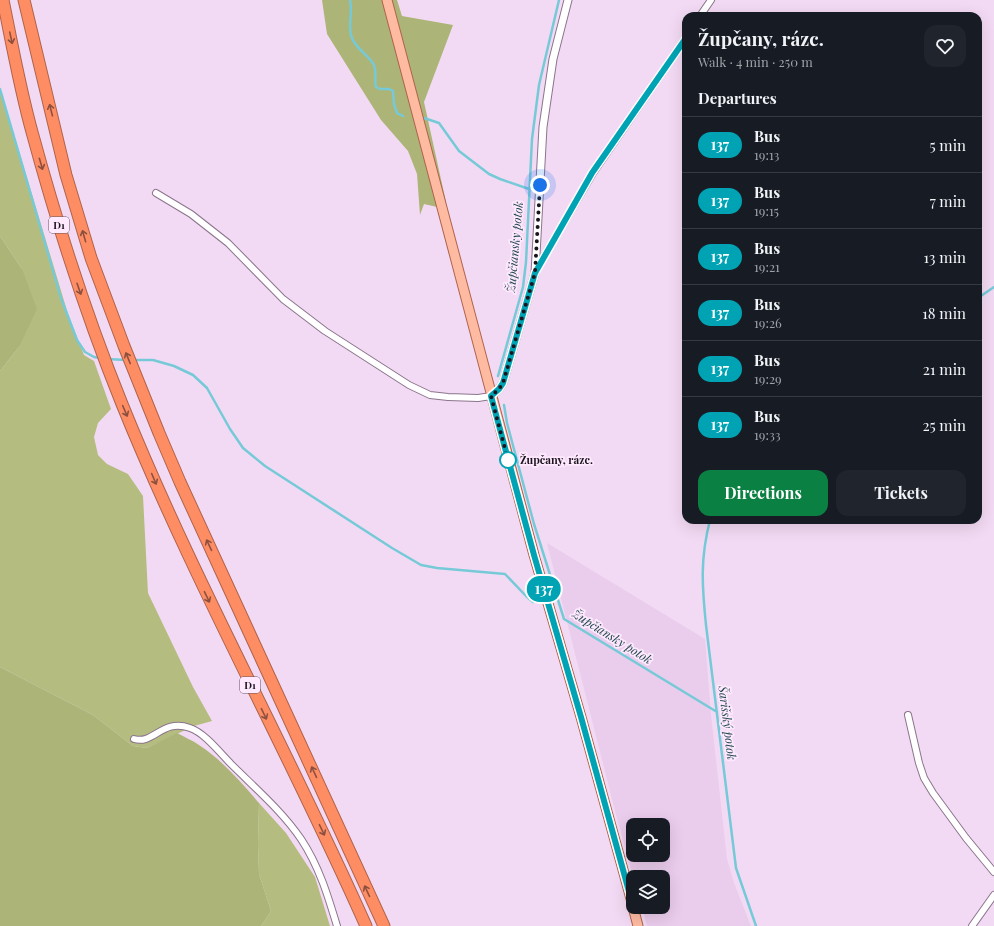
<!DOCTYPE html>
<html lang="en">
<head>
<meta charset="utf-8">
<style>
	body { margin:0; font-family:"Playfair Display",serif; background:#20242c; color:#f1f3f6; height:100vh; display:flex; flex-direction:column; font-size:15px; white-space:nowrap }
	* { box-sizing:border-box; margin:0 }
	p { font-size:13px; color:#9ea1a6 }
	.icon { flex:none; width:22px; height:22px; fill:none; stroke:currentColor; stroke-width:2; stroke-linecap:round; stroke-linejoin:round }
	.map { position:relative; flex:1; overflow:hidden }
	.drawer { position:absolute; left:682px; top:12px; width:300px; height:512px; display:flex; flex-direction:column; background:#171b24; border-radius:12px; box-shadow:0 4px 16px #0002 }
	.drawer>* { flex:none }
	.badge { padding:0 8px; border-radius:13px; font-size:14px; line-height:26px }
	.tools { position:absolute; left:626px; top:818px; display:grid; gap:8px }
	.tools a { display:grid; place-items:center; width:44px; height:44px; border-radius:8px; background:#171b24; box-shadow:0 4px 16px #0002; font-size:20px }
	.you { position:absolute; width:20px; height:20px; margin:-10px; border:3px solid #fff; border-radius:50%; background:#1a73e8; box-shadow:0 0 0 6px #1a73e833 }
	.map>.badge { position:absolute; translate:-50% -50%; box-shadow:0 0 0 2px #fff }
	h2 { padding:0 16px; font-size:15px; line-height:36px }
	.round { display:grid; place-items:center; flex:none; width:42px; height:42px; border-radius:12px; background:#20242c }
	.overview { display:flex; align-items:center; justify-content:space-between; height:68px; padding:0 16px }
	h1 { font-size:19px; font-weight:700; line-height:30px }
	.button { display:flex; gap:8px; margin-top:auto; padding:8px 16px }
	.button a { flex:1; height:46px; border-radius:12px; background:#0b8043; color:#fff; font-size:16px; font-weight:700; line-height:46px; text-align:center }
	.button a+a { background:#20242c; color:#f1f3f6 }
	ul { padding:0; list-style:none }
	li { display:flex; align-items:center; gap:12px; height:56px; padding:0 16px; border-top:1px solid #363941 }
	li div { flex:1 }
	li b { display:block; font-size:15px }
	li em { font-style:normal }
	li .badge { min-width:44px; font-weight:700; text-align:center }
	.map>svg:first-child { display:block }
	.built { fill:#eaccec; fill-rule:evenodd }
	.green { fill:#b4bd7f }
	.forest { fill:#acb577 }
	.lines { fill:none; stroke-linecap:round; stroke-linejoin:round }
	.stream { stroke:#76cad7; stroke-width:2.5 }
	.minor-casing { stroke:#8b758c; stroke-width:8 }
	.tertiary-casing { stroke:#8b758c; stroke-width:9 }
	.primary-casing { stroke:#af634b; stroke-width:11 }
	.motorway-casing { stroke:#af634b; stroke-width:13 }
	.minor { stroke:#fff; stroke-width:6 }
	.tertiary { stroke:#fff; stroke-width:7 }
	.primary { stroke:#febba2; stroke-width:9 }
	.motorway { stroke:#fe8d64; stroke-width:11 }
	.oneway { stroke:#8d5040 }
	.line-casing { stroke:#fff; stroke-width:9 }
	.line { stroke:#00a3b4; stroke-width:6 }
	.walk { stroke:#1c141d; stroke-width:4; stroke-dasharray:0 7.2 }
	.stop-dot { fill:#fff; stroke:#00a3b4; stroke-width:2 }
	.labels { text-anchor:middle; stroke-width:3.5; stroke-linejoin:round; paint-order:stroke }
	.shield { fill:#fee9fe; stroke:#605460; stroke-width:1 }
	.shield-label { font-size:10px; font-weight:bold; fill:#1c141d }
	.stop-label { font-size:11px; font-weight:bold; fill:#1c141d; stroke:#fee9fe; text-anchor:start }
	.water-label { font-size:12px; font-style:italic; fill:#21484e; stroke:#fee9fe }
</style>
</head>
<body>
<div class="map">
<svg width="994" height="926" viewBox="0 0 994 926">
	<rect width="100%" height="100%" fill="#f3daf4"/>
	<path class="built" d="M547 543 705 639 711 715 727 859 734 883 751 926H647L642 907H663V877H633L614 807ZM633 825H663V855H633Z"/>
	<path class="green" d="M0 92 7 111 68 314 84 355 94 361 111 409 98 423 94 437 98 455 107 464 128 474 143 496 148 593 193 687 212 721 194 726 147 748 133 746 93 715 0 667V371L19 347 22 269 0 236Z
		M259 803 286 833 315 877 330 926H261L271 911 259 874 258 845Z"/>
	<path class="forest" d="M322 0H397L402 16 453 25 424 102 446 202 437 207 424 204 420 215 417 174 408 151 381 120 327 34Z
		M0 236 22 269 37 309 19 347 0 371Z
		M0 667 93 715 133 746 147 748 177 733C184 737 192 740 199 745 222 760 241 782 259 803L258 845 259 874 271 911 261 926H0Z"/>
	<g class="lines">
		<path class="stream" d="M350 0C353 11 348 23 351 35 354 48 369 55 374 65 377 72 374 79 376 87L380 89H389L393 91 394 104 397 113 403 116
			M0 89 61 298 77 340 85 352 94 357 100 358
			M424 118 439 123 459 151 489 174 500 179 529 189
			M978 298 994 287
			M107 359 126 360
			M133 360H153L174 366 193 375 207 388 230 429 243 448 265 466 392 548 421 565 437 568 505 574 526 596 533 602
			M498 376 523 287 526 262 532 139 539 85 559 0
			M504 405 507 423 534 524 564 619 717 712
			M710 520C700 559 702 586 706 625L736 868 756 926"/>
		<defs>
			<path id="minor" d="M700 16 711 0
				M156 193 191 214 228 243 283 299 325 331 409 385 430 395 448 397 478 398 491 396
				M535 272 593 173 686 38
				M908 715 919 763 924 778 933 793 966 838 994 872
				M134 739C154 745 162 718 190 728 205 733 220 753 231 764 255 788 282 811 301 839 319 866 328 896 337 926
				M972 926 994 895"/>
			<path id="tertiary" d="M491 396 499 389 503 383 535 273 543 127 553 59 568 0"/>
			<path id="primary" d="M387 0 534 555 581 717 633 906
				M633 907 638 926"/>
			<path id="motorway" d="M3 0C12 44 20 89 32 132 57 224 86 315 122 404 194 582 288 750 366 926
				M24 0 66 175 91 258 124 346 159 433 180 482 384 926"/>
		</defs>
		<use href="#minor" class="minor-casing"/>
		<use href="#tertiary" class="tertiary-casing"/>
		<use href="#primary" class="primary-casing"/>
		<use href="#motorway" class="motorway-casing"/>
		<use href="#minor" class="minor"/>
		<use href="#tertiary" class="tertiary"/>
		<use href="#primary" class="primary"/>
		<use href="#motorway" class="motorway"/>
	</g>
	<defs><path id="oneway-shaft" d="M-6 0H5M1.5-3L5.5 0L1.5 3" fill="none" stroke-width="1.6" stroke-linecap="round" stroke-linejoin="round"/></defs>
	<g class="oneway">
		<use href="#oneway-shaft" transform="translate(11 38) rotate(78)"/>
		<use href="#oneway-shaft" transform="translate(51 110) rotate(-104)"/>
		<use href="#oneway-shaft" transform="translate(41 164) rotate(74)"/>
		<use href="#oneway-shaft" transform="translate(84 236) rotate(-106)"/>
		<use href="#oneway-shaft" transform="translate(79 289) rotate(71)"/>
		<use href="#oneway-shaft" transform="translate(128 358) rotate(-112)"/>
		<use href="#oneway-shaft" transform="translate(125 411) rotate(67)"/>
		<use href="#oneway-shaft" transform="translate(154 479) rotate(67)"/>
		<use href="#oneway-shaft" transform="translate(209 545) rotate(-115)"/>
		<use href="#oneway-shaft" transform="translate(207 597) rotate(64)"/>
		<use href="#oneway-shaft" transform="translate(264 714) rotate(64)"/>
		<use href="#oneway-shaft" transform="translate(314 772) rotate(-115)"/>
		<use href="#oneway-shaft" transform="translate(322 830) rotate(64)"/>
		<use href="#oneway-shaft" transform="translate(367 891) rotate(-115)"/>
	</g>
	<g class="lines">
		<defs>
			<path id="line" d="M633 906 581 717 534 555 491 396 499 389 503 383 535 273 592 173 686 38"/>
		</defs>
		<use href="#line" class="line-casing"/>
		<use href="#line" class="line"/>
		<path class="walk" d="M508 460 491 396 499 389 503 383 535 273 540 185"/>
	</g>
	<circle class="stop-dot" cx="508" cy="460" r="8"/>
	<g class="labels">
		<g class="shield">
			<rect x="49" y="217" width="20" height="16" rx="3"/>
			<rect x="240" y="677" width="20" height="16" rx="3"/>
		</g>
		<g class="shield-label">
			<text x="59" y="229">D1</text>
			<text x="250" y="689">D1</text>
		</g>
		<g class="stop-label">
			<text x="520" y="464">Župčany, rázc.</text>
		</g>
		<g class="water-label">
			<text transform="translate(515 247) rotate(-85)" y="4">Župčiansky potok</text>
			<text transform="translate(612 637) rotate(32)" y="4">Župčiansky potok</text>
			<text transform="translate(727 723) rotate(83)" y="4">Šarišský potok</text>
		</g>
	</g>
</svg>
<div class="tools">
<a><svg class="icon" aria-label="locate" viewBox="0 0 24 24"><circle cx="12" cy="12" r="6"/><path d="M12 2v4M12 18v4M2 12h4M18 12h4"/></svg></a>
<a><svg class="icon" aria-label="layers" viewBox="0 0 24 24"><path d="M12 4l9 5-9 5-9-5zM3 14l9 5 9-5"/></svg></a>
</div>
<div class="you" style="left:540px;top:185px"></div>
<b class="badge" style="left:544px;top:589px;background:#00a3b4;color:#fff">137</b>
<section class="drawer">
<div class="overview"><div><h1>Župčany, rázc.</h1><p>Walk · 4 min · 250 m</p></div><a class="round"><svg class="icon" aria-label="heart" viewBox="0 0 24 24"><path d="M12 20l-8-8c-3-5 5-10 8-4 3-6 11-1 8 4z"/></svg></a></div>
<h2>Departures</h2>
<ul>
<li><span class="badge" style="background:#00a3b4;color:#fff">137</span><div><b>Bus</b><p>19:13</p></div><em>5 min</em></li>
<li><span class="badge" style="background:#00a3b4;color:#fff">137</span><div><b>Bus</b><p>19:15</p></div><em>7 min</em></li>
<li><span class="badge" style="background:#00a3b4;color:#fff">137</span><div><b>Bus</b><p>19:21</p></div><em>13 min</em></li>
<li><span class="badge" style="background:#00a3b4;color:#fff">137</span><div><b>Bus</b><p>19:26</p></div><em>18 min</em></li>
<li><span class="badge" style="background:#00a3b4;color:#fff">137</span><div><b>Bus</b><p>19:29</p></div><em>21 min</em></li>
<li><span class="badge" style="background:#00a3b4;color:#fff">137</span><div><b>Bus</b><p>19:33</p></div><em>25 min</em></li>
</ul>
<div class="button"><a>Directions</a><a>Tickets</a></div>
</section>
</div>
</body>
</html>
